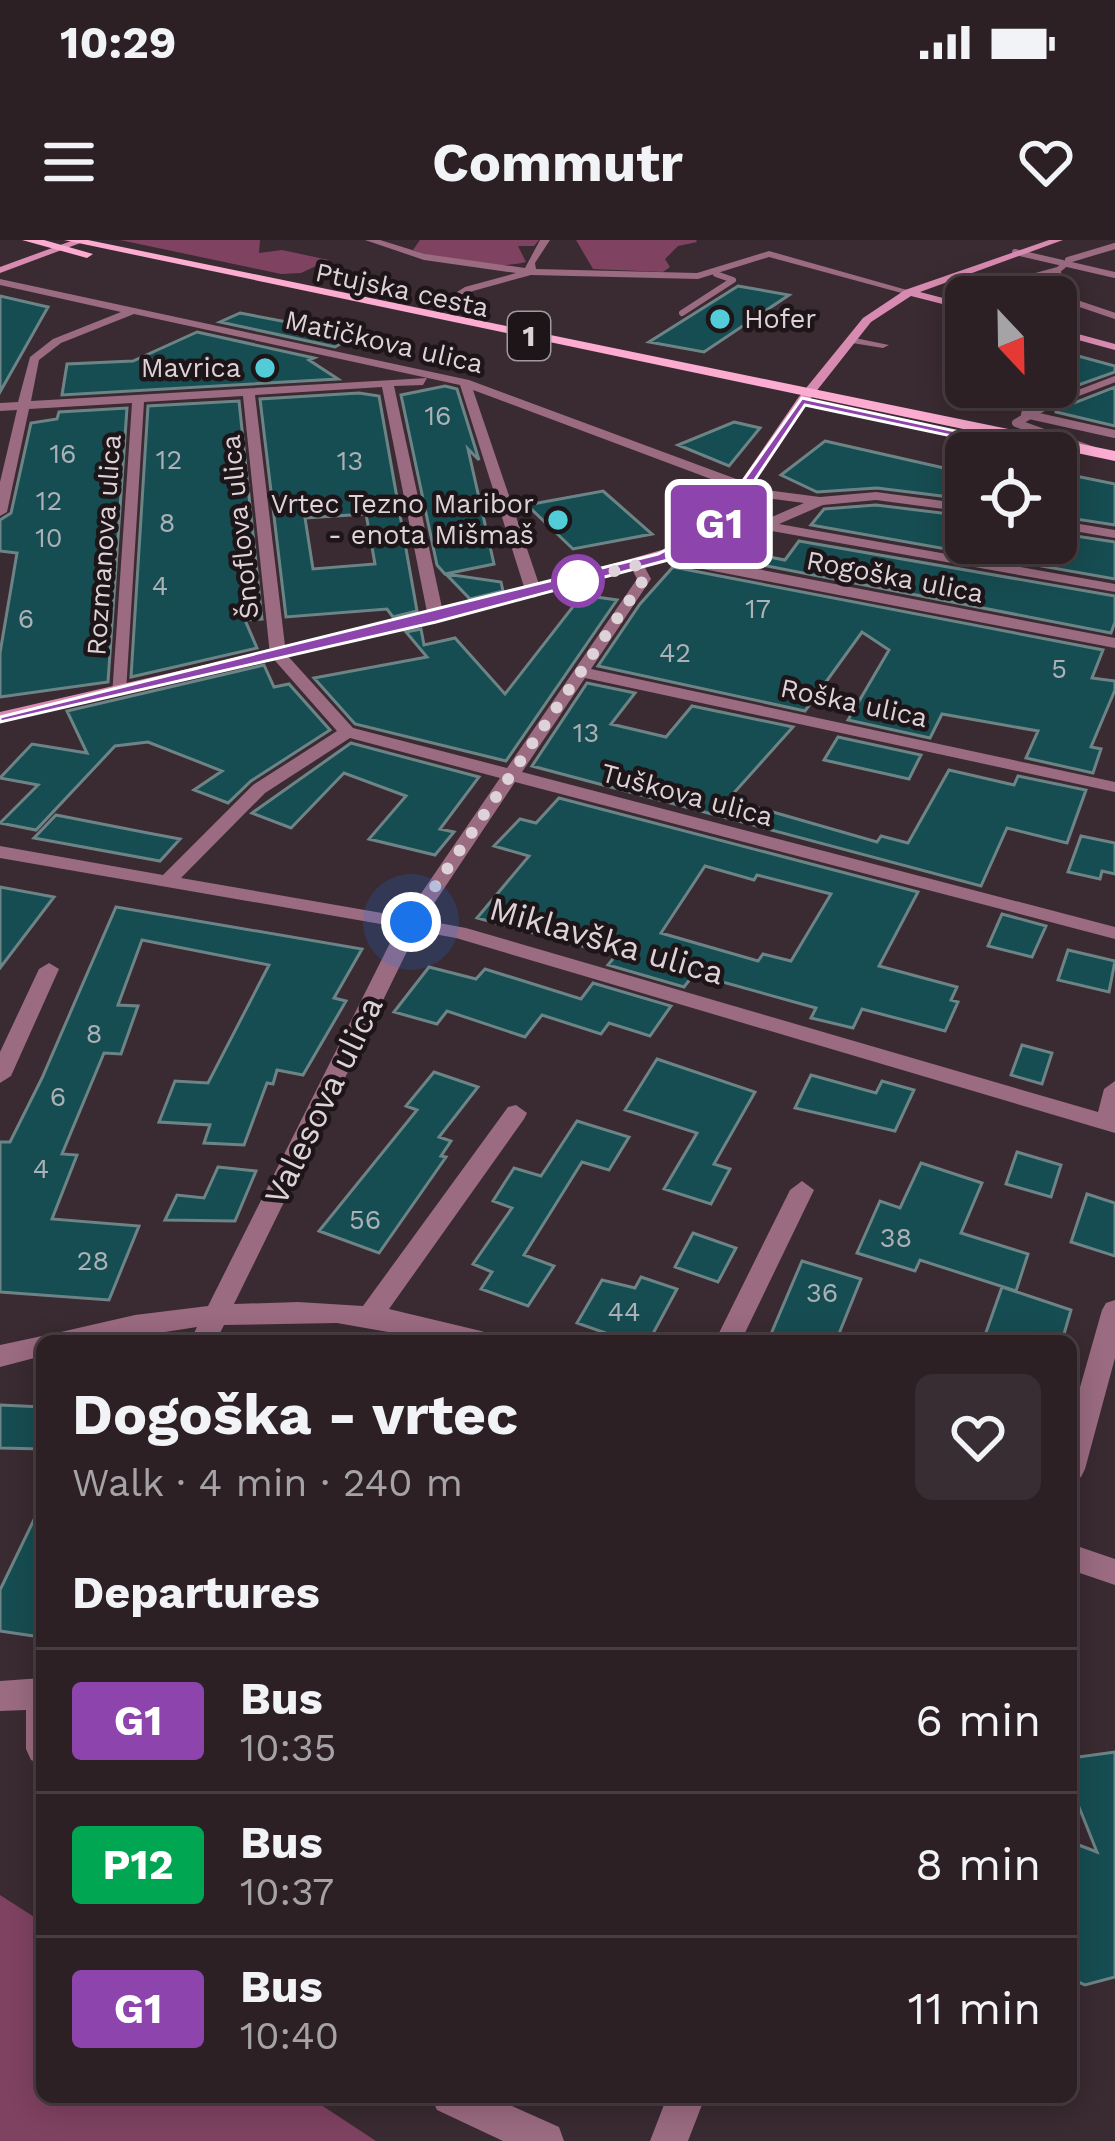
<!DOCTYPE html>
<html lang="en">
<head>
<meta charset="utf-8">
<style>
	body { margin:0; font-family:"Work Sans",sans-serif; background:#382d32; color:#f1f3f6; height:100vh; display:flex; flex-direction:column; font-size:45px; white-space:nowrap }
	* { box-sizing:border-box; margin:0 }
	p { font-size:39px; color:#a6a3a7 }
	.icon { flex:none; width:66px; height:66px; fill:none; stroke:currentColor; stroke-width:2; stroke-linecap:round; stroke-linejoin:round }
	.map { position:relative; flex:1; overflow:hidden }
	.sheet { position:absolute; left:36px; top:1095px; width:1041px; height:768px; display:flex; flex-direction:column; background:#2c2025; border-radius:18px; box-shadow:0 6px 30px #0003,0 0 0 3px #483e42 }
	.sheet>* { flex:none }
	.badge { padding:0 24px; border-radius:9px; font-size:42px; line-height:78px }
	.needle { width:78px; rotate:158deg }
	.controls { position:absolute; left:945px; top:36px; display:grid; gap:24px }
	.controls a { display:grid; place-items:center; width:132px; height:132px; border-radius:18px; background:#2c2025; box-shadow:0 6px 30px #0003,0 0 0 3px #483e42; font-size:60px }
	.you { position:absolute; width:60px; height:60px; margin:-30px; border:9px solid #fff; border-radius:50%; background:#1a73e8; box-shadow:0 0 0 18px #1a73e833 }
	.map>.badge { position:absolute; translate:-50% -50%; box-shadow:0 0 0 6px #fff }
	h2 { padding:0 36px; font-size:45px; line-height:108px }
	.round { display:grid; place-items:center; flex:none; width:126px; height:126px; border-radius:18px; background:#382d32 }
	.headline { display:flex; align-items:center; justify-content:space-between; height:204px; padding:0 36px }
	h1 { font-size:57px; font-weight:700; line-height:90px }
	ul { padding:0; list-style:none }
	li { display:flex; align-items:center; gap:36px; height:144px; padding:0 36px; border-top:3px solid #483e42 }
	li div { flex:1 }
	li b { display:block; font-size:45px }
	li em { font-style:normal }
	li .badge { min-width:132px; font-weight:700; text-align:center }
	.status { display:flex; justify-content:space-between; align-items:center; height:84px; padding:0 60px; background:#2c2025; direction:ltr }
	.status svg { height:33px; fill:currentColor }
	header { display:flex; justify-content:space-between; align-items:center; height:156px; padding:0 36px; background:#2c2025; font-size:54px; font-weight:700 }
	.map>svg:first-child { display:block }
	.forest { fill:#7f4261 }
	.building { fill:#164d52; stroke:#6d8486; stroke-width:3; fill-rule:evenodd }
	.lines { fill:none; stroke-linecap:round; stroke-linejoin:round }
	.lane-far1 { stroke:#9b6b81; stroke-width:6 }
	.lane { stroke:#9b6b81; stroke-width:8 }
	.street { fill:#9b6b81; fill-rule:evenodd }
	.secondary { fill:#d88bb0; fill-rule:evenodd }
	.primary { fill:#fcacd1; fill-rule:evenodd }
	.line { fill:#8e44ad; stroke:#fff; stroke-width:3 }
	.walk { stroke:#ddd2d7; stroke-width:12; stroke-dasharray:0 21.6 }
	.poi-dot { fill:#52ccd6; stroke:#1d1518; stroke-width:4.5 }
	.stop-dot { fill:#fff; stroke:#8e44ad; stroke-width:6 }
	.labels { text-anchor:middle; stroke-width:9; stroke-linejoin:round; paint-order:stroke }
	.far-street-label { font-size:27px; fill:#ddd2d7; stroke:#1d1518 }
	.far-poi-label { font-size:27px; fill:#ddd2d7; stroke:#1d1518; text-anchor:end }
	.number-label { font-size:27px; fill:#abb1b6 }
	.shield { fill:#1d1518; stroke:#a3999e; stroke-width:3 }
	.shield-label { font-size:30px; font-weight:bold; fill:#ddd2d7 }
	.street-label { font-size:33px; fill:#ddd2d7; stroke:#1d1518 }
</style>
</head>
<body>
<div class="status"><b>10:29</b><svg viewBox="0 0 49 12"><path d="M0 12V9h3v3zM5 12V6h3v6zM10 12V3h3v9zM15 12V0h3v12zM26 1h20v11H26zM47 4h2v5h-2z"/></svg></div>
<header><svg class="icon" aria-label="menu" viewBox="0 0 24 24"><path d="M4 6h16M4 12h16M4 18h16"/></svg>Commutr<svg class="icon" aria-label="heart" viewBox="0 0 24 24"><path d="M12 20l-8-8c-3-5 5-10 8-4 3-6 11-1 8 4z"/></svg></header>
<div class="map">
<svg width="1115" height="1901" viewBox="0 0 1115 1901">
	<rect width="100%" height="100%" fill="#3a2a31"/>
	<path class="forest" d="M120 0H260L259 13 282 10 329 20 301 33 281 34Z
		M420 0H539L534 6H518L526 22C495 30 443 22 413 10Z
		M576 0H696L697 2 678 6 665 19 670 27 663 32 593 29Z
		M0 1655 42 1682V1857H309L376 1901H0Z"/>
	<path class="building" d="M738 46 789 55 704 112 649 102Z
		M0 56 48 67 0 152Z
		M240 73 356 95 335 107 220 82Z
		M197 92 314 118 309 120 338 139 62 155 67 124 133 121Z
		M1056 110 1115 126V132L1056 153Z
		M445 146 457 149 479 220 468 209 494 324 445 334 437 325 401 155Z
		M1115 147V186L1056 172V170Z
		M359 153 379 156 417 371 393 377 387 369 286 377 260 159ZM366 274 375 324 313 329 305 278Z
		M239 161 262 379 245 380 257 408 131 437 148 166Z
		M127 168 108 442 0 457V413L17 313 0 311V280L11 273 31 183 57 179 59 172Z
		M734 182 760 188 729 226 678 205Z
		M825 201 966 233V259L877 248 817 252 781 235Z
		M1056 232 1115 244V285L1056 276Z
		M603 251 652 294 573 309 527 265Z
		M876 265 966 276V303L1056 311V293L1115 302V339L811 285 824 269Z
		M799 301 1115 356V382L1111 393 736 320 743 312 785 320Z
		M673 327 1103 410 1092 438 1115 441V450L1091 507 1101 509 1093 533 1026 518 1038 491 942 474 930 498 848 480 889 410 862 392 805 471 598 426 640 364Z
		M446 334 501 342 503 351 470 359Z
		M582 355 617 360 506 521 355 484 314 438 427 417 406 392 421 389 424 405 455 398 505 454Z
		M264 425 274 447 289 444 330 490 251 541 228 563 194 550 222 531 148 502 115 506 36 590 0 583 38 545 0 538 32 504 87 513 67 471Z
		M587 443 635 453 611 484 666 497 692 466 793 487 732 555 742 557 738 562 877 602 881 596 908 603 949 530 1014 545 1018 536 1086 550 1067 603 1007 588 981 646 532 526Z
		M838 497 921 515 909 539 824 520Z
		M351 503 479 537 440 589 454 592 435 615 369 599 406 556 344 533 291 588 252 573Z
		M559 558 918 652 879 726 957 747 951 760 958 762 945 791 862 769 853 788 811 778 816 768 694 734 684 747 608 725 616 715 477 678 529 616 494 606 520 579 536 583ZM705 626 754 640 757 635 831 654 791 721 763 714 758 721 661 693Z
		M56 575 148 593 180 599 160 621 34 598Z
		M1081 596 1115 603V634L1102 631 1100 639 1068 632Z
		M0 647 54 657 0 728Z
		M116 667 362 709 334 758 346 761 303 835 277 830 273 844 267 843 244 905 204 903 210 885 159 882 175 841 208 843 269 725 142 700 118 765 138 766 121 814 104 813 62 914 77 915 52 979 139 986 109 1060 0 1052V902H10L42 838Z
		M1002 674 1046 686 1032 717 988 706Z
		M1068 710 1115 721 1109 752 1058 740Z
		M429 727 476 739 485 729 581 759 593 743 671 766 650 796 609 783 601 794 542 775 525 797 447 771 437 784 394 772Z
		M1022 805 1052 813 1042 844 1011 835Z
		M657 819 755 852 714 924 730 929 711 964 664 949 697 893 625 870Z
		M434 832 478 847 439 897 451 901 441 916 446 917 379 1013 319 991 417 870 406 866Z
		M811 835 876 853 882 841 914 850 895 891 795 868Z
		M577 881 629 897 609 930 582 922 524 1015 554 1026 528 1066 481 1049 492 1032 473 1024 512 968 493 961 514 928 541 936Z
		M1017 912 1061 925 1051 957 1006 944Z
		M921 923 982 943 961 993 1028 1014 1016 1051 920 1020 915 1031 857 1013 880 961 900 968Z
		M218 927 256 931 235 981 165 980 177 955 204 958Z
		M1087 954 1115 963V1016L1071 1002Z
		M693 993 736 1008 718 1042 675 1027Z
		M802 1021 861 1039 836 1101H768Z
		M641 1037 677 1049 649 1101H628L577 1083 602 1040 635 1048Z
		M1002 1047 1071 1070 1062 1101H983Z
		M0 1165 42 1167V1209L0 1208Z
		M42 1263V1377L34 1396 0 1391V1350Z
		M1115 1512V1737L1085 1745 1071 1739V1602L1097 1612 1071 1547V1518Z"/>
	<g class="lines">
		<path class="lane-far1" d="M1015 12 1115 35
			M1068 20 1115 6
			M1063 26 1058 30 1059 57 1115 76
			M1058 30 995 47 1061 58
			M682 73 733 40 716 34
			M1039 168 1115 139"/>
		<path class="lane" d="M1047 165 1016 183 1097 212
			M1025 174 1115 194"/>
		<path class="street" d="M365 0H380L425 14 525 28 540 0H550L535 23 536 29 697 33 769 11 914 52 909 55 769 17 698 39 531 35 473 51 442 69 438 64 465 47 516 33 424 20Z
			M0 39 469 140 766 250 820 257 876 252 966 264V272L876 260 823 265 779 284 1115 344V352L766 290 700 318 1115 398V408L677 324 659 316 666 312 684 315 804 263 759 257 473 150 542 353 534 358 526 353 460 145 134 74 61 103 39 120 31 161 427 138 423 145 394 146 444 377 436 382 428 377 382 147 255 155 286 414 353 488 507 528 637 339 630 325 637 321 642 322 651 339 591 429 1115 542V552L585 438 522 532 1115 687V699L515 542 423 680 466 688 1098 872 1104 849 1115 841V893L456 698 417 691 234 1064 298 1062 363 1066 508 867 516 865 527 873 524 879 389 1069 481 1091 490 1094 494 1101H439L337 1083 224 1085 216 1101H190L197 1087 107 1101H42V1116L0 1127V1105L42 1096 49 1098 52 1094 135 1075 208 1066 398 687 0 618V606L163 635 253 545 337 491 270 415 243 156 144 162 126 452 112 456 132 163 29 169 7 272 0 276V242L17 170 0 171V163L18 162 30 117 53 99 121 72 0 45ZM350 498 500 538 405 677 181 638 265 553Z
			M850 97 889 105 883 108 846 102Z
			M1056 280 1115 290V298L1056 288Z
			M49 723 59 729 11 836 0 843V812L39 729Z
			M802 941 814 950 741 1101H715L790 950Z
			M1115 1060V1118L1085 1229 1081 1237 1071 1241V1179L1102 1070 1106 1063Z
			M1071 1304 1115 1319V1345L1071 1330Z
			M42 1438V1525L31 1520 26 1509V1470L0 1471V1441Z
			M431 1857H492L559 1887 564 1901H503L437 1870Z
			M667 1857H705L688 1901H650Z"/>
		<path class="secondary" d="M74 0 83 2 0 33V27Z
			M1049 0H1063L920 52 966 64V70L911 56 871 82 807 163 720 292 696 309 496 367 0 482V472L487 360 686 303 710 286 798 158 863 78 905 50Z
			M1056 88 1115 104V110L1056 94Z"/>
		<path class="primary" d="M22 0H44L93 14 87 18Z
			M64 0H88L1115 211V221Z"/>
	</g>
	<path class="line" d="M802 158 1057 213 1051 217 805 165 720 292 668 320 436 382 0 482V477L658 314 711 286Z"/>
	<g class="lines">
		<path class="walk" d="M411 682 644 339 637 325 566 344 578 341"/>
	</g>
	<g class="poi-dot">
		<circle cx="720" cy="79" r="12"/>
		<circle cx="265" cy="128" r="12"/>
		<circle cx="558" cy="280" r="12"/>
	</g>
	<circle class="stop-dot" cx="578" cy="341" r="24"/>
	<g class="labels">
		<g class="far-street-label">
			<text transform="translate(402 50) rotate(12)" y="9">Ptujska cesta</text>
			<text transform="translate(384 102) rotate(13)" y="9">Matičkova ulica</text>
			<text transform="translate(240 287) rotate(-96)" y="9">Šnoflova ulica</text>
			<text transform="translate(104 305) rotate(-86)" y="9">Rozmanova ulica</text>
			<text transform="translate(895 337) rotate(11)" y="9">Rogoška ulica</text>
			<text transform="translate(854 463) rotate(12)" y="9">Roška ulica</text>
			<text transform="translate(687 555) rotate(15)" y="9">Tuškova ulica</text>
		</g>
		<g class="far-poi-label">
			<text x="744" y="88" text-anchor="start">Hofer</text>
			<text x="241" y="137">Mavrica</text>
			<text x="534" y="273">Vrtec Tezno Maribor<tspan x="534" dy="31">- enota Mišmaš</tspan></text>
		</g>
		<g class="number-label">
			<text x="438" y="185">16</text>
			<text x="63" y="223">16</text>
			<text x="169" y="229">12</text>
			<text x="350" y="230">13</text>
			<text x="49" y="270">12</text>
			<text x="167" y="292">8</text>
			<text x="49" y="307">10</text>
			<text x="160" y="355">4</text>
			<text x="758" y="378">17</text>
			<text x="26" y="388">6</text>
			<text x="675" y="422">42</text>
			<text x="1059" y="438">5</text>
			<text x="586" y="502">13</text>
			<text x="94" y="803">8</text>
			<text x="58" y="866">6</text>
			<text x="41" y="938">4</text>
			<text x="365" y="989">56</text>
			<text x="896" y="1007">38</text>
			<text x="93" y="1030">28</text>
			<text x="822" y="1062">36</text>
			<text x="624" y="1081">44</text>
		</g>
		<rect class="shield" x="508" y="72" width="42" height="48" rx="9"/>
		<g class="shield-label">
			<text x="529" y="106">1</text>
		</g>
		<g class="street-label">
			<text transform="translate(607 700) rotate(16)" y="12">Miklavška ulica</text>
			<text transform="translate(323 860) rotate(-64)" y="12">Valesova ulica</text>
		</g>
	</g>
</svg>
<div class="controls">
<a><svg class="needle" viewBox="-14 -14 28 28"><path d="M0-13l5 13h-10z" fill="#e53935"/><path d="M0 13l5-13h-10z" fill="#a6a3a7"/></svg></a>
<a><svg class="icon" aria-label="locate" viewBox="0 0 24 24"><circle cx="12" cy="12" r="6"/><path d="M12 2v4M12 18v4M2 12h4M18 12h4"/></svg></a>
</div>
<div class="you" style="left:411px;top:682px"></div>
<b class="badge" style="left:719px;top:284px;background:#8e44ad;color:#fff">G1</b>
<section class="sheet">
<div class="headline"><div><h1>Dogoška - vrtec</h1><p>Walk · 4 min · 240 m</p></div><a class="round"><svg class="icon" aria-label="heart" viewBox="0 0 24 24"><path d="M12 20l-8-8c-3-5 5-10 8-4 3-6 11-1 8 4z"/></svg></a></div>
<h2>Departures</h2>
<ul>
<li><span class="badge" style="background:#8e44ad;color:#fff">G1</span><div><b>Bus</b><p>10:35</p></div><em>6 min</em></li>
<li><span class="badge" style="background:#00a651;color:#fff">P12</span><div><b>Bus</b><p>10:37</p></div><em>8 min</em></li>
<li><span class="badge" style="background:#8e44ad;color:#fff">G1</span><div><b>Bus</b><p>10:40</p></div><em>11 min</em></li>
</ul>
</section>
</div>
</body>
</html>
